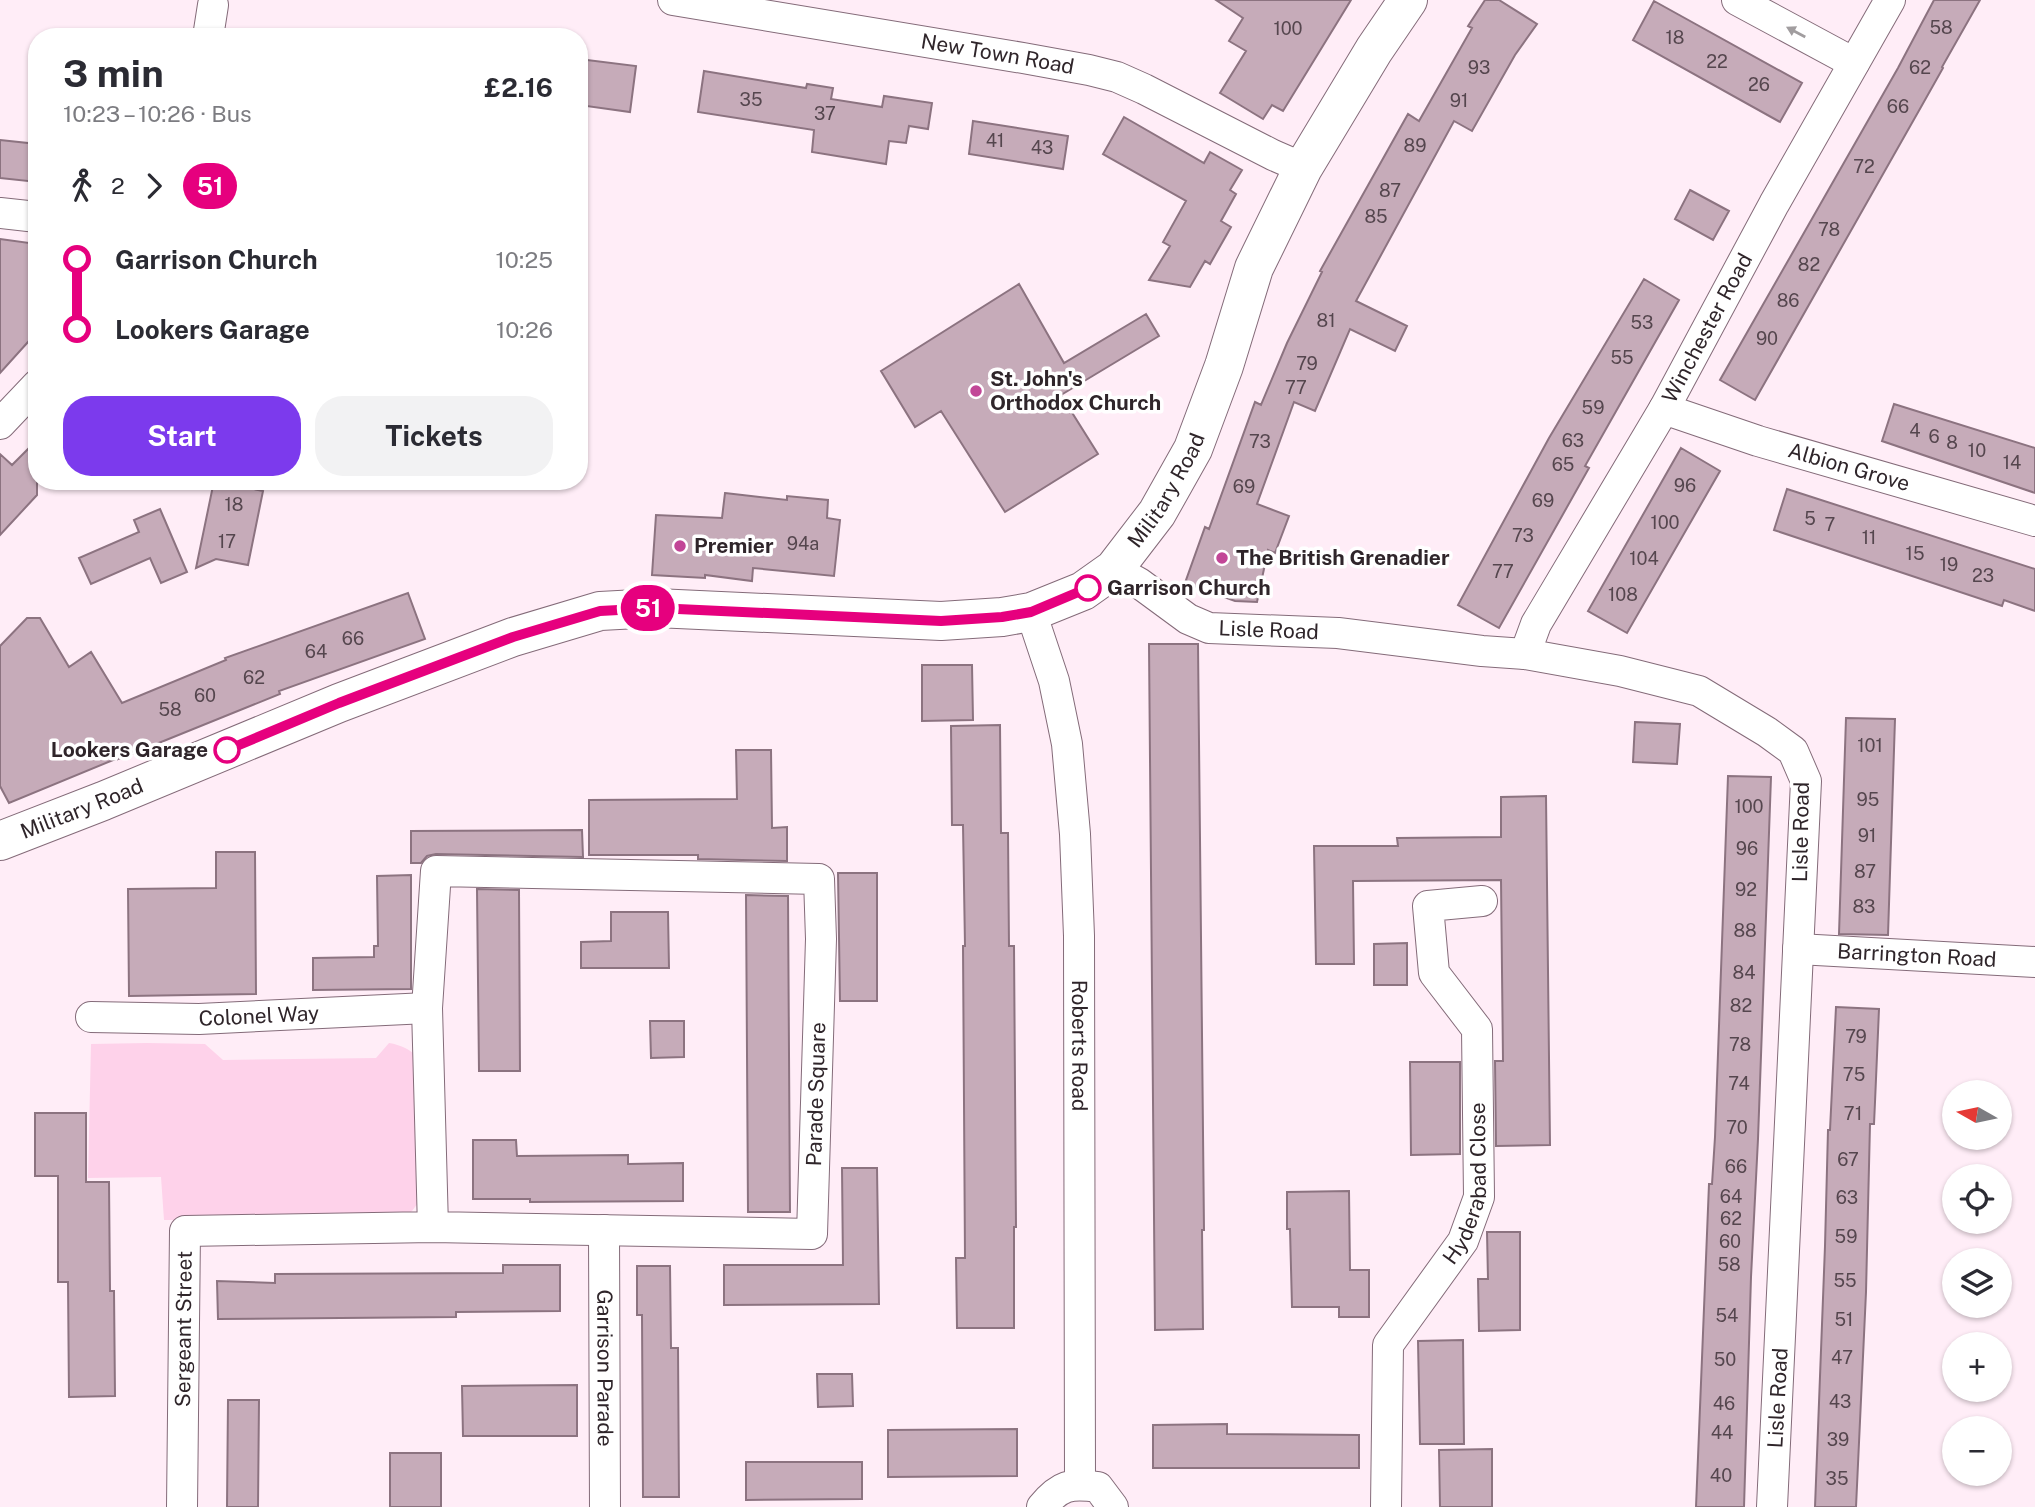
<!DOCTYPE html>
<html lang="en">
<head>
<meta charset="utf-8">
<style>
	body { margin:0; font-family:"Public Sans",sans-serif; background:#f2f2f3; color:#2b2b33; height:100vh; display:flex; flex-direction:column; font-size:26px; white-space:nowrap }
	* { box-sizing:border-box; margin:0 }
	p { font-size:23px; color:#7c7c81 }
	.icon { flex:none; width:38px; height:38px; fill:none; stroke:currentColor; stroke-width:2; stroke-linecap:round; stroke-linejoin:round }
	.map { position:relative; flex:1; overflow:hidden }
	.drawer { position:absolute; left:28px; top:28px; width:560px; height:462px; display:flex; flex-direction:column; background:#fff; border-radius:28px; box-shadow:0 2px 5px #0004 }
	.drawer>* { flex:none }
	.badge { padding:0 14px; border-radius:23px; font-size:24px; line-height:46px }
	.needle { width:46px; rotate:279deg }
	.tools { position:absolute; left:1942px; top:1080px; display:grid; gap:14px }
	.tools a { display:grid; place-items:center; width:70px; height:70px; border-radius:50%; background:#fff; box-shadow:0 2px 5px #0004; font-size:35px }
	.map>.badge { position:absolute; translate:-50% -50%; box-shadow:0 0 0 4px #fff }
	.legs { display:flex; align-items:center; gap:10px; height:77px; padding:0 35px; font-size:23px }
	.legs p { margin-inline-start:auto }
	.head { display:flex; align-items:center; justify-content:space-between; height:119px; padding:0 35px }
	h1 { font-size:38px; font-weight:700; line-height:52px }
	.action { display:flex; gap:14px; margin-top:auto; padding:14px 35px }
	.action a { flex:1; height:80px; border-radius:28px; background:#7c3aed; color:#fff; font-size:28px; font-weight:700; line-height:80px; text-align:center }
	.action a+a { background:#f2f2f3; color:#2b2b33 }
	ul { padding:0 35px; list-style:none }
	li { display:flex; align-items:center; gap:24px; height:70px; font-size:26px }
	li i { display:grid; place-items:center; width:10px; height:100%; margin:0 9px; background:currentColor }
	li i::after { content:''; width:18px; height:18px; margin:-9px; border:5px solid; border-radius:50%; background:#fff }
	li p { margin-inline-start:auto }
	li:first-child i { background:linear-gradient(#0000 50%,currentColor 0) }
	li:last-child i { background:linear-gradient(currentColor 50%,#0000 0) }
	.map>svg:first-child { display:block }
	.green { fill:#fed2ea }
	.building { fill:#c6abb9; stroke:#8c7380; stroke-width:2 }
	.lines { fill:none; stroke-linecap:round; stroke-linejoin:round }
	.street-casing { stroke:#846b79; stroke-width:32 }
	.secondary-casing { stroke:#846b79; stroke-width:40 }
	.street { stroke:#fff; stroke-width:30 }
	.secondary { stroke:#fff; stroke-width:38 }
	.oneway { fill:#a19d9f }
	.line-1-casing { stroke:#fff; stroke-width:16 }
	.line-1 { stroke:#e6007e; stroke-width:10 }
	.poi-dot { fill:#c24697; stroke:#fff; stroke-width:2.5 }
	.stop-1-dot { fill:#fff; stroke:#e6007e; stroke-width:3.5 }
	.labels { text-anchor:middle; stroke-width:7; stroke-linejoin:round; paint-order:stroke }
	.number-label { font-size:18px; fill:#55464e }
	.street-label { font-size:21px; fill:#2f252a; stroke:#fff }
	.poi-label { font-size:21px; font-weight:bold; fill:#2f252a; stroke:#fff; text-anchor:start }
	.stop-label { font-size:21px; font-weight:bold; fill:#2f252a; stroke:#fff; text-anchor:start }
</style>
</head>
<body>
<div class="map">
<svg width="2035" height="1507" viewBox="0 0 2035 1507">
	<rect width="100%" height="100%" fill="#ffedf7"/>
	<path class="green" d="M147 1043 205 1044 223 1060 376 1058 389 1043C401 1045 409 1049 418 1057V1203L412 1211 402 1219 164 1220 161 1177 88 1178 91 1044Z"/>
	<path class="building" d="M1216 0H1351L1283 111 1272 105 1263 119 1220 93 1246 51 1229 41 1243 18Z
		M1485 0H1499L1537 24 1515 55 1472 131 1454 121 1356 301 1407 326 1395 351 1350 329 1315 411 1294 402 1257 504 1289 516 1275 553 1268 550 1257 602 1235 601 1185 583 1205 527 1209 529 1255 402 1261 405 1287 343 1322 272 1320 271 1408 114 1419 121 1472 28 1468 26Z
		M1934 0H1980L1942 67 1943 68 1921 107 1755 400 1720 380 1898 68Z
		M1654 1 1802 83 1780 122 1633 40Z
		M579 59 636 66 630 112 579 105Z
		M704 71 806 88 807 84 833 88 831 99 882 107 884 96 932 103 928 129 909 126 906 143 889 141 886 164 812 152 814 130 698 112Z
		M1124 117 1204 163 1210 152 1242 170 1230 190 1236 194 1221 221 1231 227 1210 264 1205 261 1190 287 1149 280 1170 246 1163 242 1186 201 1103 154Z
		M973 121 1068 136 1063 169 969 154Z
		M0 140 37 144V182L0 178Z
		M1690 190 1729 211 1713 240 1675 219Z
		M0 239 37 244V332L0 373Z
		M1644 279 1679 300 1585 466 1589 468 1499 628 1458 605 1549 438Z
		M1019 284 1064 363 1146 314 1159 336 1061 395 1098 454 1005 512 941 411 915 427 881 371Z
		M1894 404 2035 448V493L1882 441Z
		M37 440V495L0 535V454L12 465Z
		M1681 448 1720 471 1627 633 1588 611Z
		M214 481 263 491 248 565 216 559 196 568Z
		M1787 489 2035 569V611L2004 600 2002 606 1774 530Z
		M725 493 787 500V496L828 500 827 518 840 520 834 576 753 568 752 581 705 575V578L652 575 656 515 722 518Z
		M160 509 187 572 161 583 150 558 91 584 79 558 139 532 134 520Z
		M408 593 425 639 279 691 280 694 134 753 118 759V758L9 803 0 786V646L27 618H40L69 667 91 652 122 703 226 660 225 658Z
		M1149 644H1198L1204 1230H1202L1203 1329 1155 1330Z
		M922 665H972L973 720 922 721Z
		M1846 718 1895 719 1888 935 1839 934Z
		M1635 722 1680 724 1677 764 1633 762Z
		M1000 725 1001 833H1008L1009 946H1014L1016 1227H1014V1328H957L956 1258H965L963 946H965L963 825H952L951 726Z
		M736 750H771L772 828 787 827V861L698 859V855H589V800L737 799Z
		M1728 776 1771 777 1758 1139 1751 1277 1744 1507H1696L1709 1184H1712L1715 1137Z
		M1546 796 1550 1145 1496 1146 1495 1061H1503L1501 880 1353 881 1354 964H1316L1314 846H1398L1397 838 1501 837V797Z
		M582 830 583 857 436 854 427 856 421 863H411V831Z
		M216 852H255L256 994 129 996 128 889 216 888Z
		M838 873H877V1001H840Z
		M411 875V989L313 990V958L374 957V946H378L377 876Z
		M477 889 519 890 520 1071H479Z
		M746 895 788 896 790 1212H748Z
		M611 912H668L669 968H581V942L611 941Z
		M1407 943V985H1374V944Z
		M1836 1007 1879 1009 1875 1102 1874 1124H1870L1866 1292 1856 1507H1815L1825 1246 1828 1130H1830Z
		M650 1021H684V1057L651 1058Z
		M1410 1062H1460V1154L1411 1155Z
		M35 1113H86V1182H109L110 1291H114L115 1396 69 1397 68 1282H58V1176H35Z
		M473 1140H516L517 1156 628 1155V1164L683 1163V1201L530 1202V1199H473Z
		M842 1168H877L879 1304 724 1305V1265H843Z
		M1349 1191 1350 1270H1369V1317H1339V1307H1292L1290 1229H1287V1192Z
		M1487 1232H1520V1330L1479 1331 1478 1279H1488Z
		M503 1265H560V1311L456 1312V1317L218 1319 217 1281 275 1283V1274L503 1273Z
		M637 1266H670L671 1348H678L679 1497H643L642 1315H637Z
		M1463 1340 1464 1444H1420L1418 1341Z
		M817 1374H852L853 1406 818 1407Z
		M577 1385V1436H463L462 1386Z
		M228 1400H259L258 1507H227Z
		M1227 1424V1434L1359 1435V1468H1153V1425Z
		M1017 1429V1476L888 1477V1430Z
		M1492 1449V1507H1440L1439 1450Z
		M390 1453H441V1507H390Z
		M746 1462H862V1499L746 1500Z"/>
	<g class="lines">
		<defs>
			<g id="street">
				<path id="s1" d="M673 0 1023 58 1089 70 1117 77 1144 89 1273 155 1303 168"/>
				<path d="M1737 0 1854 63"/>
				<path d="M208 37 213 5"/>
				<path d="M0 213 37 217"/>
				<path id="s2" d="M1664 409 1758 441 2035 521"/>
				<path d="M0 424 37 385"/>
				<path id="s3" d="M1114 569 1139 583 1188 619 1209 628 1338 633 1482 651 1525 654 1620 671 1699 691 1767 732 1793 751 1806 781 1772 1507"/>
				<path id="s4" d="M1031 612 1054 681 1067 744 1075 834 1079 936 1080 1484"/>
				<path id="s5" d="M1525 654 1536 624 1664 409 1774 204 1890 0"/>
				<path id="s6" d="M1798 949 2035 962"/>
				<path id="s7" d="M91 1017 199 1019 427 1008"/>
				<path id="s8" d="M604 1230 605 1507"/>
				<path id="s9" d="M182 1507 185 1231 433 1227 812 1234 821 939 819 879 436 871 427 1008 433 1227"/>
				<path d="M1042 1507C1060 1485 1070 1483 1098 1487L1113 1507"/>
				<path id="s10" d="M1386 1507 1388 1345 1463 1241 1479 1197 1477 1029 1434 973 1428 906 1482 901"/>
			</g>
			<g id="secondary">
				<path id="s11" d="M0 841 103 801 339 703 513 637 600 611 656 608 941 621 1002 617 1031 612 1083 591 1114 569 1157 513 1193 449 1224 366 1254 268 1303 168 1374 50 1408 0"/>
			</g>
		</defs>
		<use href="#street" class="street-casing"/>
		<use href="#secondary" class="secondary-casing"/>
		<use href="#street" class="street"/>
		<use href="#secondary" class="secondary"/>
	</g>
	<defs><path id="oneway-solid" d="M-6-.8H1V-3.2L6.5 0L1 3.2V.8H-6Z" transform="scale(1.75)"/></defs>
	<use class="oneway" href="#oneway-solid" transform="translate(1796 32) rotate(-152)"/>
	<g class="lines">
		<defs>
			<path id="line-1" d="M227 750 339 703 513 637 600 611 656 608 941 621 1002 617 1031 612 1088 588"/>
		</defs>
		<use href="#line-1" class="line-1-casing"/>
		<use href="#line-1" class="line-1"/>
	</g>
	<g class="poi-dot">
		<circle cx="976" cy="391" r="7"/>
		<circle cx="680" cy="546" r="7"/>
		<circle cx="1222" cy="558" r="7"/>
	</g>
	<g class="stop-1-dot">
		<circle cx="1088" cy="588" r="12"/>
		<circle cx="227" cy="750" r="12"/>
	</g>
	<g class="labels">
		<g class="number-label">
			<text x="1941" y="34">58</text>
			<text x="1288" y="35">100</text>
			<text x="1675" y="44">18</text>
			<text x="1717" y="68">22</text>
			<text x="1479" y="74">93</text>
			<text x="1920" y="74">62</text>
			<text x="1759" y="91">26</text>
			<text x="751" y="106">35</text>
			<text x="1459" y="107">91</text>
			<text x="1898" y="113">66</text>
			<text x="825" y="120">37</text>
			<text x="995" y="147">41</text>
			<text x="1415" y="152">89</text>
			<text x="1042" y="154">43</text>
			<text x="1864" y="173">72</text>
			<text x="1390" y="197">87</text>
			<text x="1376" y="223">85</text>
			<text x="1829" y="236">78</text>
			<text x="1809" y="271">82</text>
			<text x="1788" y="307">86</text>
			<text x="1326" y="327">81</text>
			<text x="1642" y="329">53</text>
			<text x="1767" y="345">90</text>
			<text x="1622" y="364">55</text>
			<text x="1307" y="370">79</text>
			<text x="1296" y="394">77</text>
			<text x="1593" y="414">59</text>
			<text x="1915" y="437">4</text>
			<text x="1934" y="443">6</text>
			<text x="1573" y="447">63</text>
			<text x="1260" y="448">73</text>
			<text x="1952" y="449">8</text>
			<text x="1977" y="457">10</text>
			<text x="2012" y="469">14</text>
			<text x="1563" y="471">65</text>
			<text x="1685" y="492">96</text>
			<text x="1244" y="493">69</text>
			<text x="1543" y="507">69</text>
			<text x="234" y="511">18</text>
			<text x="1810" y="525">5</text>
			<text x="1665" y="529">100</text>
			<text x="1830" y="531">7</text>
			<text x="1523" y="542">73</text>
			<text x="1869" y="544">11</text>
			<text x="227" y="548">17</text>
			<text x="803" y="550">94a</text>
			<text x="1915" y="560">15</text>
			<text x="1644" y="565">104</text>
			<text x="1949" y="571">19</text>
			<text x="1503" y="578">77</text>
			<text x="1983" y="582">23</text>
			<text x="1623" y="601">108</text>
			<text x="353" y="645">66</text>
			<text x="316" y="658">64</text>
			<text x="254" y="684">62</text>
			<text x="205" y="702">60</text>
			<text x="170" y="716">58</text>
			<text x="1870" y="752">101</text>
			<text x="1868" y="806">95</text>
			<text x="1749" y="813">100</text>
			<text x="1867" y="842">91</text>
			<text x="1747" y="855">96</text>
			<text x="1865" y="878">87</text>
			<text x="1746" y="896">92</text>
			<text x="1864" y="913">83</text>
			<text x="1745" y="937">88</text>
			<text x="1744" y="979">84</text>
			<text x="1741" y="1012">82</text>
			<text x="1856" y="1043">79</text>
			<text x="1740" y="1051">78</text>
			<text x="1854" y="1081">75</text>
			<text x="1739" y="1090">74</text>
			<text x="1853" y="1120">71</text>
			<text x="1737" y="1134">70</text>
			<text x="1848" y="1166">67</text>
			<text x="1736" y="1173">66</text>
			<text x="1731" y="1203">64</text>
			<text x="1847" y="1204">63</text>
			<text x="1731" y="1225">62</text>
			<text x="1846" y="1243">59</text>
			<text x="1730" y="1248">60</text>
			<text x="1729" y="1271">58</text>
			<text x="1845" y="1287">55</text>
			<text x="1727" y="1322">54</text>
			<text x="1844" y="1326">51</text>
			<text x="1842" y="1364">47</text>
			<text x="1725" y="1366">50</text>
			<text x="1840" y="1408">43</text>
			<text x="1724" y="1410">46</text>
			<text x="1722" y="1439">44</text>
			<text x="1838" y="1446">39</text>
			<text x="1721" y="1482">40</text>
			<text x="1837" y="1485">35</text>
		</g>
		<g class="street-label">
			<text dy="7" stroke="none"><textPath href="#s1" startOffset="329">New Town Road</textPath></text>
			<text dy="7" stroke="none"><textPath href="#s5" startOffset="374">Winchester Road</textPath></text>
			<text dy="7" stroke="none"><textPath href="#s2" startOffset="194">Albion Grove</textPath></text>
			<text dy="7" stroke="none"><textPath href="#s11" startOffset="1264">Military Road</textPath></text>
			<text dy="7" stroke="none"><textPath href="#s3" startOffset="172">Lisle Road</textPath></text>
			<text dy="7" stroke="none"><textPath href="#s11" startOffset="88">Military Road</textPath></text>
			<text transform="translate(1801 832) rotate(-89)" y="7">Lisle Road</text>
			<text dy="7" stroke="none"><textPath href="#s6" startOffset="119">Barrington Road</textPath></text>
			<text dy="7" stroke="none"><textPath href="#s7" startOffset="168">Colonel Way</textPath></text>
			<text dy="7" stroke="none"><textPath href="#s4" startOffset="439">Roberts Road</textPath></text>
			<text dy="7" stroke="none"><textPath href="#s9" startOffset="1043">Parade Square</textPath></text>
			<text dy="7" stroke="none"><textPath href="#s10" startOffset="348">Hyderabad Close</textPath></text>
			<text dy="7" stroke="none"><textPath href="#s9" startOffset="178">Sergeant Street</textPath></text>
			<text dy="7" stroke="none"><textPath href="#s8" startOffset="138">Garrison Parade</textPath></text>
			<text transform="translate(1778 1398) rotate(-87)" y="7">Lisle Road</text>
		</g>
		<g class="poi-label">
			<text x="990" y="386">St. John's<tspan x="990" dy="24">Orthodox Church</tspan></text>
			<text x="694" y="553">Premier</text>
			<text x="1236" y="565">The British Grenadier</text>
		</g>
		<g class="stop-label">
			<text x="1107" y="595">Garrison Church</text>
			<text x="208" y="757" text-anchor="end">Lookers Garage</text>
		</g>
	</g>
</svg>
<div class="tools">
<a><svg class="needle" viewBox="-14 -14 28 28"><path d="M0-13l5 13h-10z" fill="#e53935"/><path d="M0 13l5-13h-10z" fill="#7c7c81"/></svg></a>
<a><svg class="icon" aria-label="locate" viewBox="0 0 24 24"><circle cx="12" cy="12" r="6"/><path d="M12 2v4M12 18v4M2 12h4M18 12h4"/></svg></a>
<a><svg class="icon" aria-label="layers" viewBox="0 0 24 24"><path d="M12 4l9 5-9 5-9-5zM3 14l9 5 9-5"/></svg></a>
<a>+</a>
<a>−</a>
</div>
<b class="badge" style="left:648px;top:608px;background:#e6007e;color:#fff">51</b>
<section class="drawer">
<div class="head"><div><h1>3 min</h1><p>10:23 – 10:26 · Bus</p></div><b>£2.16</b></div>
<div class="legs"><svg class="icon" aria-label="walk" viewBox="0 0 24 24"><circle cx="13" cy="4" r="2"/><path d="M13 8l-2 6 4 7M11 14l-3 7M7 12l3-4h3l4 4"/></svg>2<svg class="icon" aria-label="forward" viewBox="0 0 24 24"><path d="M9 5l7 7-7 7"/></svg><b class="badge" style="background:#e6007e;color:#fff">51</b></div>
<ul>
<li><i style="color:#e6007e"></i><b>Garrison Church</b><p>10:25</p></li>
<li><i style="color:#e6007e"></i><b>Lookers Garage</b><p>10:26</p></li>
</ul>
<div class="action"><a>Start</a><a>Tickets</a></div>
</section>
</div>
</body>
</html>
